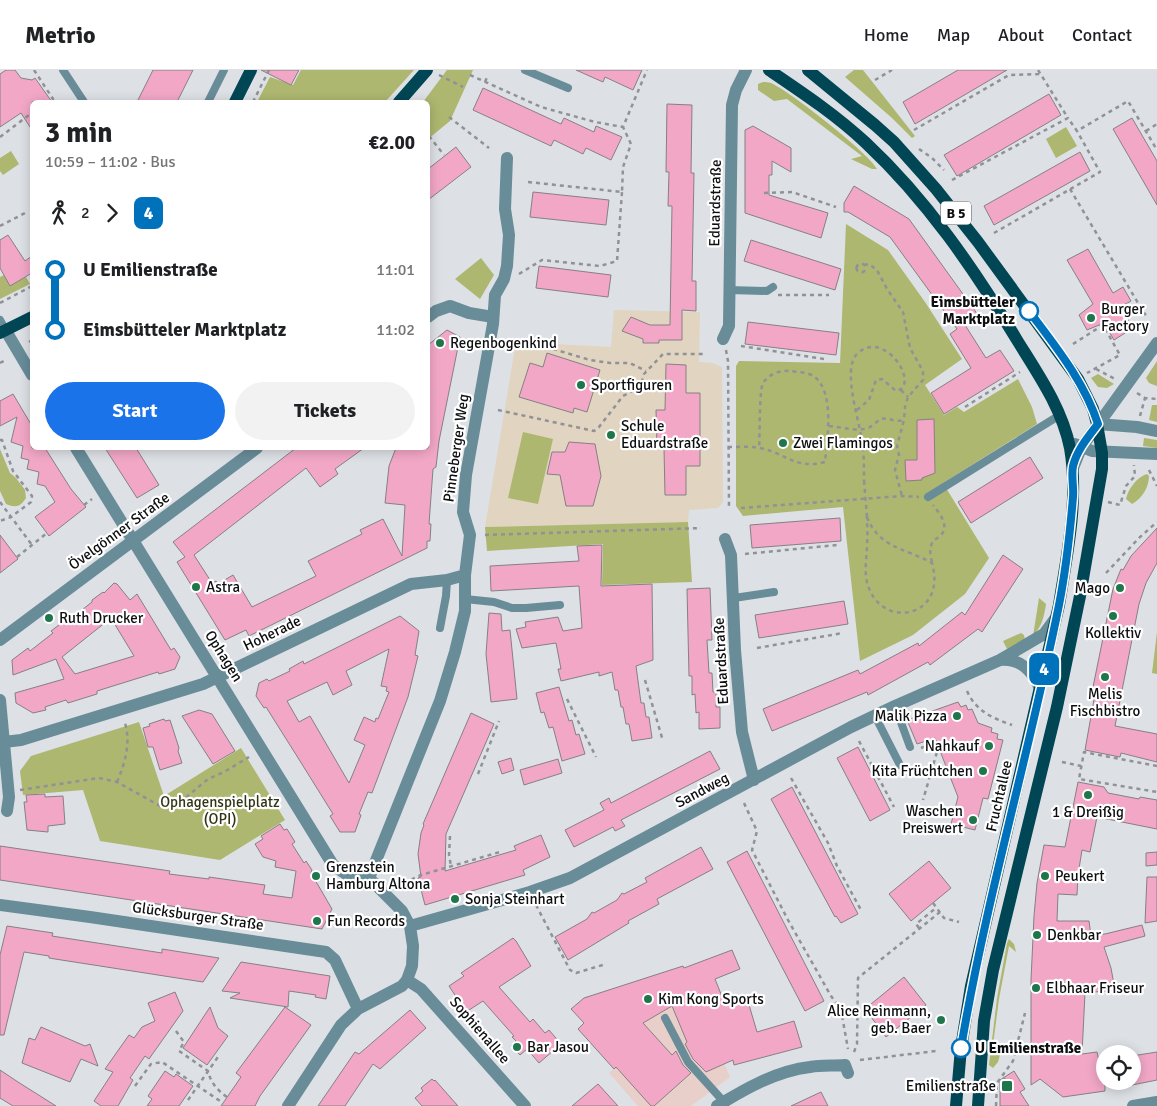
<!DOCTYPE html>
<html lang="en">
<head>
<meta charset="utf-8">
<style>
	body { margin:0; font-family:Signika,sans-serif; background:#f2f2f2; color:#202124; height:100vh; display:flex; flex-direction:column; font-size:19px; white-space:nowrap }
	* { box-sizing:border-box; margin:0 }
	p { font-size:16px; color:#757577 }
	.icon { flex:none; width:28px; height:28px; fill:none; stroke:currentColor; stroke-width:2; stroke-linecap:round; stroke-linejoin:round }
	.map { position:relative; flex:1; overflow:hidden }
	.sheet { position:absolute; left:30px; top:30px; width:400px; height:350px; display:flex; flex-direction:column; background:#fff; border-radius:8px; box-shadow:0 2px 12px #0003 }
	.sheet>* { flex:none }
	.badge { padding:0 10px; border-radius:8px; font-size:18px; line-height:32px }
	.controls { position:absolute; left:1096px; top:975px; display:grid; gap:10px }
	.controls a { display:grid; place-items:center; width:45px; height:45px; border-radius:50%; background:#fff; box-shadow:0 2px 12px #0003; font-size:25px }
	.map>.badge { position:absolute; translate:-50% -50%; box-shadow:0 0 0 2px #fff }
	.legs { display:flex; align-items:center; gap:8px; height:55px; padding:0 15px; font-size:16px }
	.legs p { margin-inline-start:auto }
	.summary { display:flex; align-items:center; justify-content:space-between; height:85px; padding:0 15px }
	h1 { font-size:28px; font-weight:700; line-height:38px }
	.primary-button { display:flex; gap:10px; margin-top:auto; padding:10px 15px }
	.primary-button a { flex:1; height:58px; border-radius:30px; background:#1a73e8; color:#fff; font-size:20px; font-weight:700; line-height:58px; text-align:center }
	.primary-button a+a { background:#f2f2f2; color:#202124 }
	ul { padding:0 15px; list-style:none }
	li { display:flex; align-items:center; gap:18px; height:60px; font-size:19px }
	li i { display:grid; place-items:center; width:8px; height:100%; margin:0 6px; background:currentColor }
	li i::after { content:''; width:12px; height:12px; margin:-6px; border:4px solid; border-radius:50%; background:#fff }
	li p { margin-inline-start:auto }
	li:first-child i { background:linear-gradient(#0000 50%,currentColor 0) }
	li:last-child i { background:linear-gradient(currentColor 50%,#0000 0) }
	header { display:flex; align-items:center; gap:30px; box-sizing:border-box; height:70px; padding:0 25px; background:#fff; border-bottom:1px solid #e0e0e0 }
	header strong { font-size:24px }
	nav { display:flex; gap:28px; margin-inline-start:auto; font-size:18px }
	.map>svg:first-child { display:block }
	.commercial { fill:#e9cfc9 }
	.education { fill:#e1d4c0 }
	.green { fill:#adb76f }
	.building { fill:#f2a7c7; stroke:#868082; fill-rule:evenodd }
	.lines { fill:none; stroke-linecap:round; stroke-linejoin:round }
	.path { stroke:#909296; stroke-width:2.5; stroke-dasharray:4 4; stroke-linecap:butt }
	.service { stroke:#688c98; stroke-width:8 }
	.minor { stroke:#688c98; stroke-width:12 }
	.tertiary { stroke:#688c98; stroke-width:12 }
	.primary { stroke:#004655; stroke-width:12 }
	.path-bridge { stroke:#909296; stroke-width:2.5; stroke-dasharray:4 4; stroke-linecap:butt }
	.line-1-casing { stroke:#fff; stroke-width:11 }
	.line-1 { stroke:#0072bc; stroke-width:8 }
	.stop-1-dot { fill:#fff; stroke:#0072bc; stroke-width:2.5 }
	.poi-dot { fill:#1e764a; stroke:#fff; stroke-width:2 }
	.labels { text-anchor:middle; stroke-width:4.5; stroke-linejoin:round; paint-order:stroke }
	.shield { fill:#fff; stroke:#565658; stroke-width:1 }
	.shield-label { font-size:14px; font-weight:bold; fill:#0d0e10 }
	.street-label { font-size:15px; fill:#0d0e10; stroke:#fff }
	.stop-label { font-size:15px; font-weight:bold; fill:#0d0e10; stroke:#fff; text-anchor:end }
	.poi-label { font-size:15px; fill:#0d0e10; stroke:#fff; text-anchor:start }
	.park-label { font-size:15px; fill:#313515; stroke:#fff }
</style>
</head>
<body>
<header>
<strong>Metrio</strong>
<nav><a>Home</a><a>Map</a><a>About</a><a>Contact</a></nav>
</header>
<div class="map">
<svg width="1157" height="1036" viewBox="0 0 1157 1036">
	<rect width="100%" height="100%" fill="#dde0e5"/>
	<path class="commercial" d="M683 896 730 1007 691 1036H638L609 1003 632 982 585 928Z"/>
	<path class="education" d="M614 240 700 242 699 292 712 293 722 297 723 432 718 438 689 440 688 452 485 457 516 272 611 277Z"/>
	<path class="green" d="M301 0H414L385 32H257L270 7 293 15Z
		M447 0H473L450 51 428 69V32H423Z
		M854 0H863L915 66 912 68 892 48 845 7Z
		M763 12C766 12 768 12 771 13 788 20 870 84 877 99H872L851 89 862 86 787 29 774 31 758 20V14Z
		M1066 57 1077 76 1056 88 1046 69Z
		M11 81 19 94 3 105 0 101V88Z
		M846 154 888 180 925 232 962 289 925 315 944 345 957 337 964 342 1018 309 1032 337 1037 354 943 413 989 488 965 524 913 565 860 591 843 437 743 446 736 436V296L739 291 840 293Z
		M481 188 494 205 480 229 455 209Z
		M4 205 10 215 26 207 30 214 0 229V207Z
		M1157 291V316L1149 313 1146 308Z
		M1098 304 1114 314 1107 318 1098 317 1091 308Z
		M1152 335H1157V352L1149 350Z
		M523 362 553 369 538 434 508 428Z
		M1144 368 1157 370V378L1143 376Z
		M0 379 10 403 16 408 25 420 26 428C20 437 16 438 6 434L0 421Z
		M1147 404 1149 406C1149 417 1142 429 1132 434L1126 429C1128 419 1137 407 1147 404Z
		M688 452 692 512 602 515 603 474 487 481 485 457Z
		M1039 528 1046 534C1044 547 1042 556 1033 566Z
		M1157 562V604L1152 603Z
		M1021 563 1024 565 1025 570 1007 579 1003 571Z
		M139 652 164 726 241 678 285 750 220 790 100 771 83 720 23 725 20 701 31 686Z
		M1009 869 1014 874 1016 882 1009 876 999 929 993 975 1000 985 998 992 993 998 989 995 997 928 1007 873Z"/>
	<path class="building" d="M6 0H15L21 8 32 10 35 8 52 32H32V60L21 43 0 57V4Z
		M153 0H193L177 32H137Z
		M261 0H299L291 15Z
		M576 0H642L633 20 605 7 603 12Z
		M958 0H1007L915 54 903 32Z
		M483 18 561 54 564 48 594 62 596 56 622 67 611 90 586 78 583 84 554 70 551 76 473 40Z
		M1049 24 1061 45 957 106 944 85Z
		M667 34 692 35 691 103H694L692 211H696V241L682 240V270H659V273H643V269L622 261 631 247 650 255H670L672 136H668L669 102H666Z
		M1132 48 1157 91V135L1113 59Z
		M753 56 791 78V102L772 91V105H769V125L828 143 821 168 745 143V60Z
		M456 77 471 97 428 130V99Z
		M1080 82 1090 101 994 155 984 136Z
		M854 116 909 149 978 245 965 255 986 288 1000 280 1014 301 944 344 931 323 971 298 950 264 957 259 890 167 848 142H844V133Z
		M533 122 609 130 606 155 530 147Z
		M8 165 25 191 32 186V203L10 216 0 198V170Z
		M751 170 841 199 835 220 744 191Z
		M1088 179 1113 223 1123 217 1131 231 1120 237 1133 258 1114 270 1104 253 1087 260 1079 245 1093 234 1067 190Z
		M539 196 611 205 608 227 536 218Z
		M748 252 839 263 836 285 745 274Z
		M447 260 460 267 439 371 436 397 433 399 429 454H431L430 471H427V478L249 566 246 560 225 570 177 492 185 487 173 472 296 378H364L335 399 338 404 320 417 306 398 194 485 212 513 216 511 218 514 233 505 252 537 316 506 308 491 362 464 360 460 383 449 402 486 405 435 385 433 389 396 396 378H428V275Z
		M547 283 600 300 587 342 574 338 573 343 519 327 530 293 543 297Z
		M666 294 686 295V323H700V396H686V425H665L664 378 657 377 656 340H665Z
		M13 324 32 356V378H45L71 419 86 437 49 466 35 447 55 432 45 416 37 414 39 402 27 399 29 390 21 388 23 376 11 372 17 347 0 356V331Z
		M934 349 935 403 922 408V410L906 411 905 390H917V350Z
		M569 372 595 374 601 406 593 436H566L560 405 547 404 552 382H565Z
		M105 378H136L159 415 137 428Z
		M1030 387 1043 408 971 453 958 432Z
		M840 448 841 471 752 478 750 455Z
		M1157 458V493L1146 513 1139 534 1115 656 1157 664V692L1121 683 1120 687 1085 680 1096 618 1093 617 1113 519 1121 499 1123 500 1131 486Z
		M0 465 18 489 0 503Z
		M602 475 601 516 652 514 653 590 636 596 641 633H644L646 647H649L652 668 632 671 629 654H626L623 637H621L618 620H615L612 602 599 606V602L561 611 558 599H561L556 573 522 578 516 559 526 557 525 552 558 547 563 561 582 558 579 516 491 521 490 496 579 491 577 476Z
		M1003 485 1023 499 982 562 978 559 930 595 928 592 868 625 867 622 772 661 763 639 858 600 860 604 918 573 919 576 962 542 965 545Z
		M114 513 117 514 130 530 137 524 171 580 174 578 180 587 175 599 159 604 158 602 97 621V624L68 633 66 630 45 637 46 640 33 643 16 633 15 623 64 609 56 589 13 605 12 590 28 578 30 581 53 563 51 561 72 545 73 547 92 532V530L103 522 104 523ZM111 548 134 586 75 604 62 587Z
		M710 518 712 570H707L709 603H712L713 622H716V637H720V658L699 659V642L696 643 695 624 692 625V606H689L687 519Z
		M844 531 848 554 759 568 755 545Z
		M489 543 501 544 502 561 510 560 517 629 491 632 486 584Z
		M400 546 419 561 415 585 418 586 408 627 372 723 368 722 359 744 361 745 355 762H340L330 746 333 744 300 691 266 637 264 638 256 626 259 613 267 609 269 611 290 601 289 599 303 591 304 594ZM389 579 381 616 387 617 386 621 389 622 378 649 376 648 375 652 364 647 354 670 365 675 349 713 310 646 299 652 287 631 327 612 333 625 352 615 346 601Z
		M559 617 569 651 572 650 576 665 579 664 585 684 562 691 553 657 549 658 544 642 541 643 536 623Z
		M958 632 961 637 966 635 968 640 972 639 978 653 992 658 991 662 998 664 997 669 1003 670 988 729 983 728 975 760 951 754 958 727 935 668 917 674 907 650Z
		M199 640 212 644 235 681 213 694 182 646Z
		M471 643 494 654 446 764 445 801 516 780 514 776 541 765 550 787 523 800 525 805 425 835 418 808 421 807 418 784 421 763 424 755 423 754Z
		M164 649 165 651 170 650 179 678 178 681 182 693 160 700 153 677H148L143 658 150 656 149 654Z
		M858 677 890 740 870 751 837 688Z
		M710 681 720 699 621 750 625 756 615 761 613 757 574 777 565 760 604 740 600 733 609 728 611 733Z
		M511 688 514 700 502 704 498 692Z
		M558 689 562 703 524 715 520 700Z
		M1078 712 1104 717 1108 723 1139 729 1140 727 1157 730V759L1097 747 1090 782 1082 780 1078 805 1077 825 1058 824 1057 851H1089L1091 866 1105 864 1142 855 1145 866 1104 877 1111 898 1115 920 1085 923 1082 984 1097 982 1100 995 1105 994V1021L1063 1027 1040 1009 1031 1015V910L1034 846 1037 813 1044 775 1065 777Z
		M792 717 858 844 841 853 836 846 835 847 771 729Z
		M45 724V727L63 726 65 754 48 756V762L27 760 24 732H27L26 725Z
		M280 754 284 760 287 759 295 772 292 774 304 793 306 791 312 800 311 803 332 839 322 859 0 810V776L170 801 169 804 209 809V807L265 815 263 824 292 828 296 801 275 797 276 791 263 787 255 774 263 769 261 766Z
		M701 777 713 799 657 829 659 834 628 851 629 853 568 890 555 867 587 849 592 842 594 843 617 830 622 823 624 824 647 812 645 808Z
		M747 781 824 931 805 941 727 792Z
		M1157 782V795L1146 796V783Z
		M929 791 951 818 911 851 889 824Z
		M1147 807H1157V851L1145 853Z
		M7 856 53 863 52 866 162 883V879L219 888 203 912 55 889 49 888V886L24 882 4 965H0V885Z
		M513 868 516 871 531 896 499 917 530 952 533 949 545 963 549 960 561 974 539 993 527 979 520 985 511 976 516 971 512 967 514 966 483 931 466 942 449 916 464 906 461 903Z
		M732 880 740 899 715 909 725 934 747 928 757 962 794 951 802 977 734 995 733 990 706 1002 693 989 685 974 687 972 672 936 643 953 672 985 676 981 683 995 691 1003 654 1036H651L616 997 614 999 578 959 584 953 571 939 584 928 683 896 684 898Z
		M241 892 330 906 326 929 315 927 316 925 289 921 288 937 230 928 240 923 222 921Z
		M904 907 926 935 886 967 865 939Z
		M175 922 183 941 149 989 145 986 130 1008 133 1010 118 1036H101L94 1031 113 1002 105 999 129 965 134 968 142 957 155 951 148 933Z
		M210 937 218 958 228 966 207 995 183 978Z
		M285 937 311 955 260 1026 255 1036H221L241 1007 236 1003Z
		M410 940 426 958 380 999 373 994 345 1036H318L355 982 359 984Z
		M41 957 85 976 90 974 98 996 81 989 70 1012 22 993 29 968 35 970Z
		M1157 982V1010L1132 1015V986Z
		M0 1000 18 1012 56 1036H13L0 1028Z
		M165 1001 174 1007 176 1004 193 1016 179 1036H147L152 1029 148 1026Z
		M1014 1001 1025 1019 1020 1022 1029 1036H1000V1010Z
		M432 1009 434 1011 435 1010 458 1036H422L415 1028 423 1021 421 1018Z
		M598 1014 618 1036H572Z
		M821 1022 828 1036H791Z"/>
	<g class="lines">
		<path class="path" d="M34 0 53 29 50 31
			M1038 0 1068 48
			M439 5 463 17
			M470 5 541 37 595 52 623 57
			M875 10 892 0
			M485 12 488 5
			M253 32 269 0
			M449 47 489 78
			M914 60 1009 5 1041 4
			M1146 61 1157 54
			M429 66 444 85
			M0 67 29 45
			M919 79 932 88 944 100
			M952 110 1068 48 1077 61 1128 31 1157 80
			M528 112 622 122 623 97 631 74 623 57 647 0
			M1070 119 1144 243 1146 245
			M764 123 792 122 836 137
			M0 156 27 142
			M994 163 1100 102 1077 61
			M856.5 198a4.5 4.5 0 1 1 9 0a4.5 4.5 0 1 1-9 0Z
			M864 195 869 194 877 200 887 219 903 242 910 278 923 301V310L908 327 905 337 904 350 897 376 899 385 895 400 902 426
			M519 204 542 190 600 196 617 191 622 122
			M778 225H829
			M0 233 32 216
			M29 272 32 270
			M1073 274 1103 255 1120 285 1087 303
			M741 276 824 289
			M553 279 590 290 610 293H630L646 301
			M726 280 728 291 729 439
			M0 293 6 290
			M1096 299 1115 309
			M901 320 908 327
			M1137 323 1145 328 1157 329
			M965 337 1020 302
			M498 340 594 361 599 357 623 326 640 317 644 304 663 284H703
			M857 340 869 330 876 310 882 309 896 321C922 316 884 257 857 284 841 300 861 355 863 377 864 388 864 400 864 411
			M1140 346 1145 328
			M829 356C842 357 856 362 868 358 873 356 877 351 881 349 889 347 896 353 904 350
			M0 370H2L13 401 32 426 31 432 11 447 0 451
			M728 377C739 377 750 376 760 378 786 383 795 400 825 392 827 370 835 324 815 307 809 302 797 302 789 301 780 300 769 304 763 313 759 320 760 367 759 378
			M1149 400 1157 416
			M0 432 32 475
			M1108 432 1120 435 1126 416 1135 406 1134 395
			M84 435 92 429
			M741 438 902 426 919 427
			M867 447C879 478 905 478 932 493 948 549 879 561 867 512 864 500 867 487 867 474 868 465 867 456 867 447Z
			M485 465 701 458
			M745 484 837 475
			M17 487 47 463
			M932 492C931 487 929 481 931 476 932 472 935 469 939 467 951 457 940 444 933 435
			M1106 503 1140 467 1157 452
			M757 578 843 563
			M645 610 663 671
			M967 621C976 641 992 648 1012 655
			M567 629 596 687
			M859 671 894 737
			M921 678 934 673 937 682 923 730
			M1062 692 1081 696
			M1157 696 1084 682 1079 709 1157 722
			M478 704 499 651
			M791 708 828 773 837 796 861 840
			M117 712C125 693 131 673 125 653
			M20 720 99 708 117 712 162 737 183 730 208 709 224 702 249 687
			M744 733 757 761 752 780 788 850 831 926 841 940 848 979
			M450 766 449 785 451 796
			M404 813 421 805 500 782
			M933 833 944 848 959 852
			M536 835 570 900 576 903 606 894
			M919 858 916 854 936 838
			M176 961 184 972 179 981 208 1001C211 1013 217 1020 227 1027
			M854 982 857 974 858 908 940 842
			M860 990 936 981
			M1002 1009 1012 1010
			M135 1016 151 994 162 992 223 1033
			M188 1030 220 984
			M996 1036 997 1013 1013 991 1025 943"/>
		<path class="service" d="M63 0 84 32
			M525 0 568 18
			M208 32 224 0
			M729 220 767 221 773 217
			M0 250 6 261
			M928 427 1060 345
			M734 528 774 522
			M465 529 494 532 512 538H526L560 535
			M440 558 446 526 447 510
			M895 636 910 677
			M875 646 900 695
			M665 948 688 992 724 1032"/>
		<path class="minor" d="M428 247 436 241 450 236 469 243 493 247
			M6 261 32 305
			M723 269 729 256 732 35 736 20 746 0
			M76 378 333 795 349 806 369 808 402 841 410 856 413 876 412 896 407 910 402 916 358 939 341 955 288 1036
			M725 469 731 485 735 580 742 662 754 710
			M0 570 257 378
			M1000 590C1021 588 1032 601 1040 618
			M0 630 9 727 7 741
			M4 672 21 670 203 614 411 514 447 510 465 505
			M369 808 440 631 455 582 465 541V505L470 465 463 442 466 405 493 254 495 225 504 209 507 196 509 165 505 139 507 88
			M0 835 90 847 326 882 335 890 358 939
			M410 856 530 822 570 808 851 657 895 636 1000 590 1044 564 1055 549
			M407 910 421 919 525 1036
			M717 1036C745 1019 776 1001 810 997 821 995 833 996 845 995L848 1003
			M1133 1036 1157 1032"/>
		<path class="tertiary" d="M1097 354 1137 357 1157 361
			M1075 374 1092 381 1157 384
			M1073 398 1081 378 1157 273"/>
		<path class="primary" d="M769 0C803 23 836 45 866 73 927 130 974 199 1017 270 1038 304 1062 338 1070 378 1079 430 1067 484 1059 535L971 916 961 978 956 1036
			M808 0 875 55 894 72 936 119 978 172 1078 309 1093 339 1097 354 1102 383V399L1080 526 1057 637 993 900 984 951 978 1036
			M235 32 251 0
			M399 32 427 0
			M0 263 32 247"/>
		<path class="path-bridge" d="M864 411 867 447"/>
	</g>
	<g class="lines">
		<defs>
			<path id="line-1" d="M961 978C986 829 1029 684 1059 535 1066 499 1070 463 1073 427 1074 417 1071 406 1073 396 1077 380 1088 367 1098 354 1084 311 1056 277 1029 241"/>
		</defs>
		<use href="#line-1" class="line-1-casing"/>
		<use href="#line-1" class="line-1"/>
	</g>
	<g class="stop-1-dot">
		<circle cx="1029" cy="241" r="9"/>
		<circle cx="961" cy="978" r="9"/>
	</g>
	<g class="poi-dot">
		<circle cx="1091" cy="248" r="5"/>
		<circle cx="440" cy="273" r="5"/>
		<circle cx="581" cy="315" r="5"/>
		<circle cx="611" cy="365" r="5"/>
		<circle cx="783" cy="373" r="5"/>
		<circle cx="196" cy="517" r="5"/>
		<circle cx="1120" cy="518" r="5"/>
		<circle cx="1113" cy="546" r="5"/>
		<circle cx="49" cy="548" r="5"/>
		<circle cx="1105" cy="607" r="5"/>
		<circle cx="957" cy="646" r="5"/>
		<circle cx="989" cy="676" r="5"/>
		<circle cx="983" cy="701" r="5"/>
		<circle cx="1088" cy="725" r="5"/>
		<circle cx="973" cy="750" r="5"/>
		<circle cx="316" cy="806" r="5"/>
		<circle cx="1045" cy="806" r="5"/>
		<circle cx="455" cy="829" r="5"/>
		<circle cx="317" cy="851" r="5"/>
		<circle cx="1037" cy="865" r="5"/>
		<circle cx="1036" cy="918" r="5"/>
		<circle cx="648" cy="929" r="5"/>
		<circle cx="941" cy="950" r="5"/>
		<circle cx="517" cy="977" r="5"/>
		<rect x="1001" y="1010" width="12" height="12" rx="2.5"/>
	</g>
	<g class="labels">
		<rect class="shield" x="941" y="131.5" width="30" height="23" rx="4"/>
		<g class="shield-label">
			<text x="956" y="148">B 5</text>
		</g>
		<g class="street-label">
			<text transform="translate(715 133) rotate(-89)" y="5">Eduardstraße</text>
			<text transform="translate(456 378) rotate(-82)" y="5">Pinneberger Weg</text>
			<text transform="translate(119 461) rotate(-36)" y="5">Övelgönner Straße</text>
			<text transform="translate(272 563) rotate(-26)" y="5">Hoherade</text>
			<text transform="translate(224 586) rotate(58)" y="5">Ophagen</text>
			<text transform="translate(721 591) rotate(-93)" y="5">Eduardstraße</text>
			<text transform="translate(702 720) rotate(-28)" y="5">Sandweg</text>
			<text transform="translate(999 726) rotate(-77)" y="5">Fruchtallee</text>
			<text transform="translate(198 846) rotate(8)" y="5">Glücksburger Straße</text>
			<text transform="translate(480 960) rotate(49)" y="5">Sophienallee</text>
		</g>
		<g class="stop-label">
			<text x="1015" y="237">Eimsbütteler<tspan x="1015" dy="17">Marktplatz</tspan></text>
			<text x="975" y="983" text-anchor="start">U Emilienstraße</text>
		</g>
		<g class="poi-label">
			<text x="1101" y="244">Burger<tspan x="1101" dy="17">Factory</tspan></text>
			<text x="450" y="278">Regenbogenkind</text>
			<text x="591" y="320">Sportfiguren</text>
			<text x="621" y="361">Schule<tspan x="621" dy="17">Eduardstraße</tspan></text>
			<text x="793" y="378">Zwei Flamingos</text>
			<text x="206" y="522">Astra</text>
			<text x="1110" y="523" text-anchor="end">Mago</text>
			<text x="59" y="553">Ruth Drucker</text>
			<text x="1113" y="568" text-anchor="middle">Kollektiv</text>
			<text x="1105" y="629" text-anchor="middle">Melis<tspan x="1105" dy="17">Fischbistro</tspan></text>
			<text x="947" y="651" text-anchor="end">Malik Pizza</text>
			<text x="979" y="681" text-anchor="end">Nahkauf</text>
			<text x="973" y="706" text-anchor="end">Kita Früchtchen</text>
			<text x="963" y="746" text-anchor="end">Waschen<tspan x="963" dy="17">Preiswert</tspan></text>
			<text x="1088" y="747" text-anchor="middle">1 &amp; Dreißig</text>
			<text x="326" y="802">Grenzstein<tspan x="326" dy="17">Hamburg Altona</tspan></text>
			<text x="1055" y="811">Peukert</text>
			<text x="465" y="834">Sonja Steinhart</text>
			<text x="327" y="856">Fun Records</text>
			<text x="1047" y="870">Denkbar</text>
			<text x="1046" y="923">Elbhaar Friseur</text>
			<text x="658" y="934">Kim Kong Sports</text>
			<text x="931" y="946" text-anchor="end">Alice Reinmann,<tspan x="931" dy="17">geb. Baer</tspan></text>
			<text x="527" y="982">Bar Jasou</text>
			<text x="996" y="1021" text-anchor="end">Emilienstraße</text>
		</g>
		<g class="park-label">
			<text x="220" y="737">Ophagenspielplatz<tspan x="220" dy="17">(OPI)</tspan></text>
		</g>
	</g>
</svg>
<div class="controls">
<a><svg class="icon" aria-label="locate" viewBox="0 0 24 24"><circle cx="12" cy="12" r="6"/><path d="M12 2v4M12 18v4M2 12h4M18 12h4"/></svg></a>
</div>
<b class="badge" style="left:1044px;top:599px;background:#0072bc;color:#fff">4</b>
<section class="sheet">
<div class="summary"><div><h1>3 min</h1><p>10:59 – 11:02 · Bus</p></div><b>€2.00</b></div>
<div class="legs"><svg class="icon" aria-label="walk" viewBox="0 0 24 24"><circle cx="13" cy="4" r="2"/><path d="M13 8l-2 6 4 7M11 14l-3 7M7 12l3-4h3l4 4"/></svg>2<svg class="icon" aria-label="forward" viewBox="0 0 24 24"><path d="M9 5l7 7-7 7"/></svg><b class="badge" style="background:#0072bc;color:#fff">4</b></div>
<ul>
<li><i style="color:#0072bc"></i><b>U Emilienstraße</b><p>11:01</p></li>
<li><i style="color:#0072bc"></i><b>Eimsbütteler Marktplatz</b><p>11:02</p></li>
</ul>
<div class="primary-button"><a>Start</a><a>Tickets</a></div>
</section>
</div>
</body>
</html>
